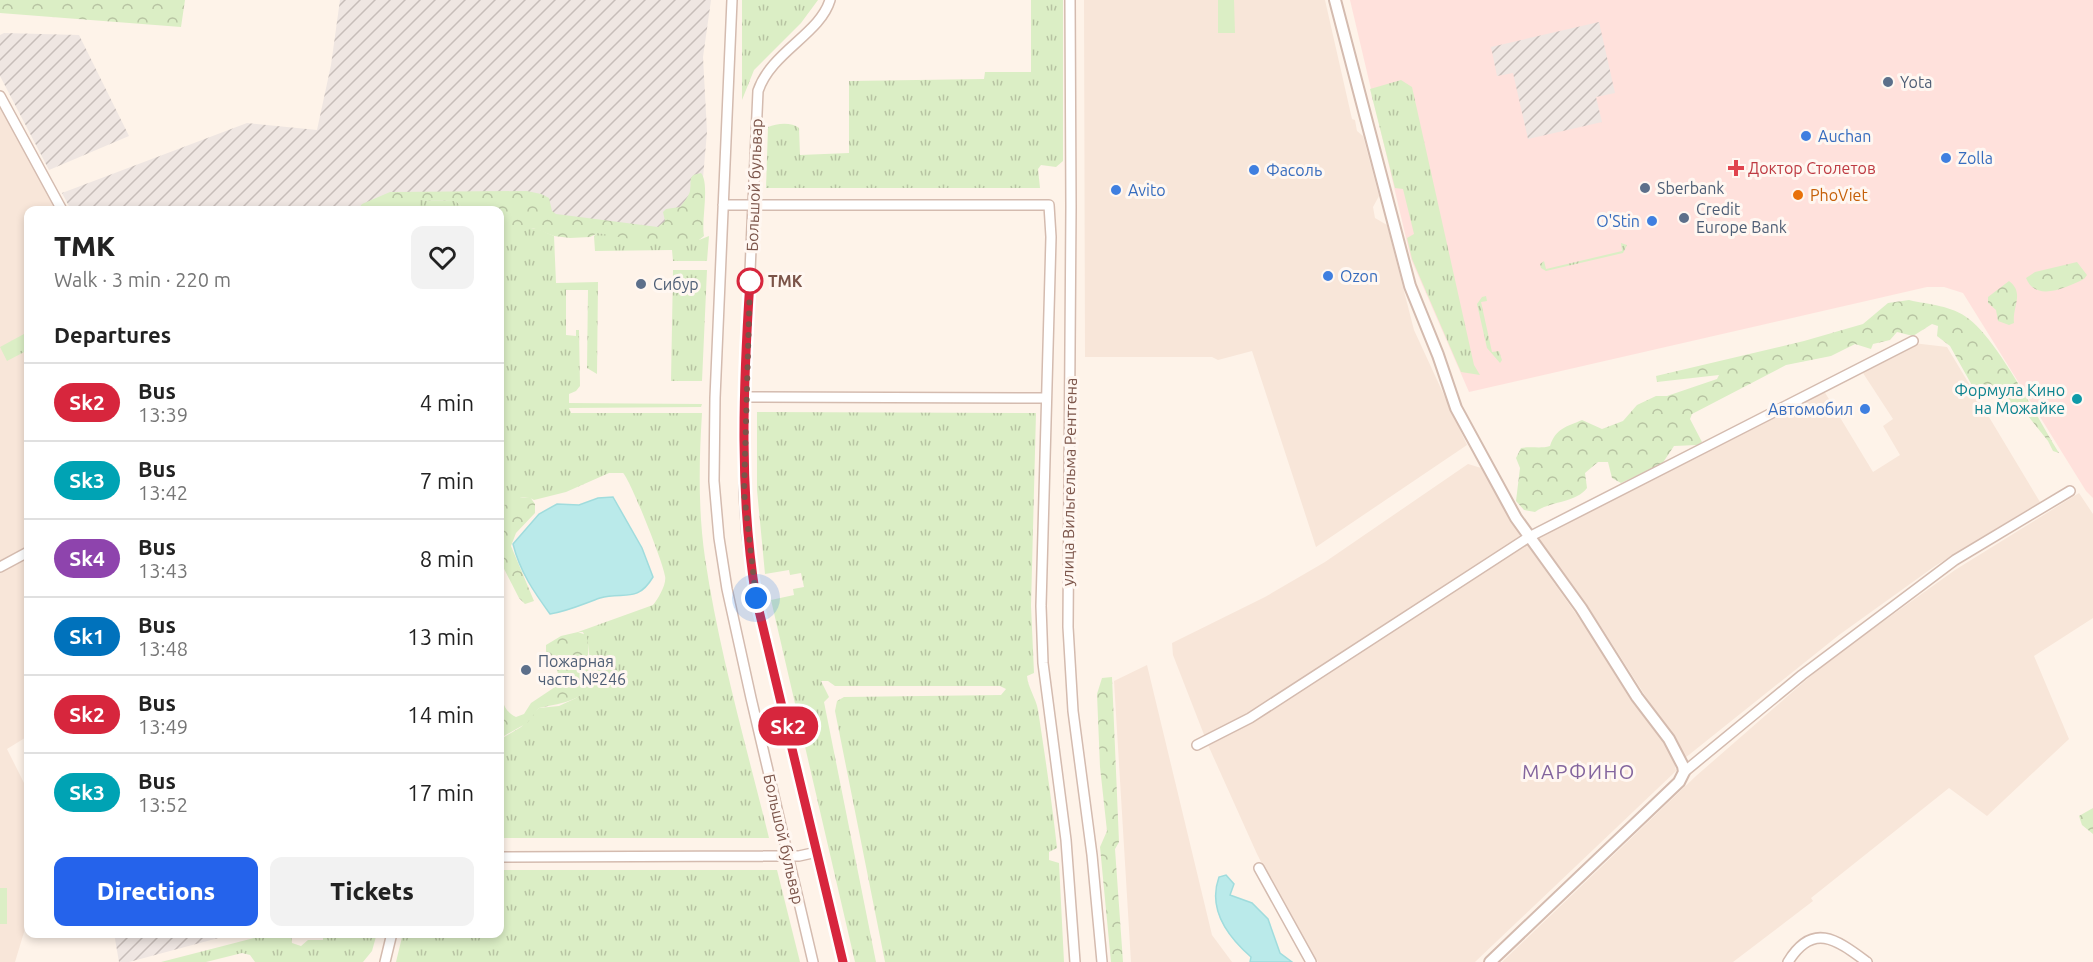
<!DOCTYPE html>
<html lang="en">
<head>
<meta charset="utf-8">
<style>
	body { margin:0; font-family:Ubuntu,sans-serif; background:#f2f2f2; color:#222; height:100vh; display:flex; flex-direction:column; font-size:22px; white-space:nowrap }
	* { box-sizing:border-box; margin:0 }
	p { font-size:20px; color:#767676 }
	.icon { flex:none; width:33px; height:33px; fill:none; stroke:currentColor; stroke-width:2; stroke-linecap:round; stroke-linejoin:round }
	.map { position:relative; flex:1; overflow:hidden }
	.side { position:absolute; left:24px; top:206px; width:480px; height:732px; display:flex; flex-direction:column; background:#fff; border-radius:12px; box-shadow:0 3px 9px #0003 }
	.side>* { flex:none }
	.badge { padding:0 12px; border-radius:20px; font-size:21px; line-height:39px }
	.you { position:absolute; width:30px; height:30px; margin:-15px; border:4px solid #fff; border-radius:50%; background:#1a73e8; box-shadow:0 0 0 9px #1a73e833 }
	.map>.badge { position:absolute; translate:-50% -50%; box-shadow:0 0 0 3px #fff }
	h2 { padding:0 30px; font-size:22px; line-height:54px }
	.round { display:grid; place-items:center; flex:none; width:63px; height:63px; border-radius:12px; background:#f2f2f2 }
	.headline { display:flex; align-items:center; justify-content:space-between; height:102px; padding:0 30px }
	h1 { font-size:28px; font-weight:800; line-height:45px }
	.action { display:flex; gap:12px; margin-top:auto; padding:12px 30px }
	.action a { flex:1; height:69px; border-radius:12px; background:#2563eb; color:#fff; font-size:24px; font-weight:800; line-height:69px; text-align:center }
	.action a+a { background:#f2f2f2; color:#222 }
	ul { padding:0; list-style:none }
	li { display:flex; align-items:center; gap:18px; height:78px; padding:0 30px; border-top:2px solid #e0e0e0 }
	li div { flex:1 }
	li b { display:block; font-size:22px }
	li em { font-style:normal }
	li .badge { min-width:66px; font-weight:700; text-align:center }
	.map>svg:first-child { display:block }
	.residential { fill:#f8e6d9 }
	.commercial { fill:#ffe1dc }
	.industrial { fill:url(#industrial-furrows) }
	.grass { fill:url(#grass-tufts) }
	.forest { fill:url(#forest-crowns) }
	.garden { fill:#dbeec5 }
	.water { fill:#baeaea; stroke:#a0dcdd; stroke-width:1.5 }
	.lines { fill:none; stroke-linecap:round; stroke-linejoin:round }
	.minor-casing { stroke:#d4bbaf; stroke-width:12 }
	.tertiary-casing { stroke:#d4bbaf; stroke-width:14 }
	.minor { stroke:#fff; stroke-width:9 }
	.tertiary { stroke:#fff; stroke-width:10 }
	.line-casing { stroke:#fff; stroke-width:14 }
	.line { stroke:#d7263d; stroke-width:9 }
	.walk { stroke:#7b5449; stroke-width:6; stroke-dasharray:0 10.8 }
	.service-dot { fill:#5c6f8a; stroke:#fff7f1; stroke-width:2 }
	.shop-dot { fill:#3f7fe0; stroke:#fff7f1; stroke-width:2 }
	.health-dot { fill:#e0444e; stroke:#fff7f1; stroke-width:2 }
	.food-dot { fill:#e8710a; stroke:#fff7f1; stroke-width:2 }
	.stop-dot { fill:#fff; stroke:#d7263d; stroke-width:3 }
	.culture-dot { fill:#0f9aa8; stroke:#fff7f1; stroke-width:2 }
	.labels { text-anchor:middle; stroke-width:6; stroke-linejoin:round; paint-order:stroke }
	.service-label { font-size:16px; fill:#4e5e75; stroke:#fff7f1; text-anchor:start }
	.shop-label { font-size:16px; fill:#366cbe; stroke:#fff7f1; text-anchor:start }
	.health-label { font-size:16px; fill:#be3a42; stroke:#fff7f1; text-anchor:start }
	.street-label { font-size:16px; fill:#7b5449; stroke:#fff7f1 }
	.food-label { font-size:16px; fill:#c56008; stroke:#fff7f1; text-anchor:start }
	.stop-label { font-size:16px; font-weight:bold; fill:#7b5449; stroke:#fff7f1; text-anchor:start }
	.culture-label { font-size:16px; fill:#0d838f; stroke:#fff7f1; text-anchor:end }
	.quarter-label { font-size:20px; letter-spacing:1.5px; fill:#83659e; stroke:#fff7f1 }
</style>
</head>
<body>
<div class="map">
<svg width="2093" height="962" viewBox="0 0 2093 962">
	<defs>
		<pattern id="industrial-furrows" width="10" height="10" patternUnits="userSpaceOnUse" patternTransform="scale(1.5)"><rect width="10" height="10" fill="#efe6e2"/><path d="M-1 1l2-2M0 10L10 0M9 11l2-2" fill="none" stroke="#c7bdb9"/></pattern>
		<pattern id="grass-tufts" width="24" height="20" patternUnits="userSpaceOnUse" patternTransform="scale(1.5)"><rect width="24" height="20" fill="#dbeec5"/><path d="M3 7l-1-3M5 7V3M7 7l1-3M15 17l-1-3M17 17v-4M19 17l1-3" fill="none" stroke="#b7c3a2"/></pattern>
		<pattern id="forest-crowns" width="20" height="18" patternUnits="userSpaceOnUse" patternTransform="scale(1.5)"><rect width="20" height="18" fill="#dbeec5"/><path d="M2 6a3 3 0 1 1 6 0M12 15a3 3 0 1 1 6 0" fill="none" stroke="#b7c3a2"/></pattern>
	</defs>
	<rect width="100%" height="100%" fill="#fef3e9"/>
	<path class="residential" d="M1084 0H1325L1352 119 1355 120 1357 131 1363 136 1379 196 1373 207 1375 218 1387 225 1414 330 1467 445 1316 547 1252 351 1218 360 1212 357H1085Z
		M0 100 59 210H28V736L7 749 28 791V919L15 962H0Z
		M1913 343 1947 347 2040 502 1935 566 1839 635 1685 758 1600 625 1566 576 1535 538 1824 391 1873 472 1900 455 1883 426 1893 419 1861 370Z
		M1468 464 1481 468 1523 539 1586 628 1628 695 1673 754 1676 771 1475 962H1318L1293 924 1257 854 1208 745 1173 655 1172 643 1265 597 1325 562Z
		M2079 493 2093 514V618L2034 656 2069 739 1987 816 1949 788 1811 898 1813 901 1733 962H1502L1696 776 1828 661 1955 570Z
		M1147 665 1212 935 1232 962H1131L1114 681Z"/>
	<path class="commercial" d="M1350 0H2093V498L2086 491 1963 293 1944 287H1927L1469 392 1411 259Z"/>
	<path class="industrial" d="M340 0H711L703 57 707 132 698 235 547 217 504 197 385 210H71L62 193 247 123 317 130 331 65Z
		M1599 22 1615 93 1596 97 1602 122 1528 139 1513 73 1497 76 1491 47Z
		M4 33 79 35 129 136 49 170 0 76V35Z
		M114 933H237L129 962H119Z"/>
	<path class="grass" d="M742 0H818L801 23 754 70 742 100Z
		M1031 0H1063V161L1056 167 1041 165 1038 169 1040 188H766L768 127C777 123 792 122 799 128L800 155 849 153V81L984 79 985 72H1031Z
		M1401 80 1412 87 1474 365 1480 375 1461 372 1412 259 1407 238 1414 234 1403 189 1395 188 1370 89Z
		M418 200 456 201 464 210H420Z
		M500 219 501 224 538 229 554 236 556 283 598 282 597 374 587 368 588 290H566V335L576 336V330H579L580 386 576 391 569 394V403L702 404 701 407 569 408 571 413H702C699 461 698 510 705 558 719 652 746 745 769 838H500L501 739 521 727 539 708 559 706 576 698 587 689 591 672 588 644 583 632H578L653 605C658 599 667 584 665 576 663 562 630 479 623 473H609L566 492 534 500C522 492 515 502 505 505L500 503Z
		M597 233 699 240 709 236 707 261H673L672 250 595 251 594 236Z
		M1621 243 1627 245 1623 253 1546 271 1541 268 1540 264 1544 261 1546 269 1622 251Z
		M673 270H707L702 381H671Z
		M1486 296 1487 301 1481 302 1492 352 1499 351 1502 360 1500 363 1487 348 1477 304 1482 297Z
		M24 334 28 350 7 361 0 347Z
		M757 412 1036 413 1031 606 1034 673 1027 676C1028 688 1036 698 1038 710 1045 756 1052 802 1057 848L1049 852V860L1059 863 1064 962H885L835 711 837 701 844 697 1001 695 1006 689 1000 686H835L828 681H821L829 697 824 702 876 962H855L771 600 794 595 793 589 804 587 801 573 790 575 789 570 765 574 757 490Z
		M500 870H777L800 962H396L403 933H500Z
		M273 933H291L292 943 301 946 308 940H323V933H377L372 951 363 962H255L250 955 242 953 206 962H161Z"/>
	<path class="forest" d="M0 0H185L181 27 0 13Z
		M701 173C710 184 701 220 704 236L699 240H635L598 233 590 237 570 238 554 236 533 228C520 232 515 234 502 229L500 210H464L456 201 419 200 420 210H358L362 204 390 192 527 191 541 194 549 198 552 211 556 214 658 227 665 221 663 212 666 209 680 207C683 203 689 196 690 191 692 180 687 175 701 173Z
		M2077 262 2087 275 2084 279C2067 287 2036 303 2026 278L2035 272Z
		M2009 281C2025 293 2012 307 2014 323L2009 325 1998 321 1996 310 1988 303V297Z
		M1909 300C1930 305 1951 305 1969 319 1999 342 2037 418 2059 453L2053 451 2048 441 2024 411 2006 412 2000 406 1999 395H1983L1974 389 1950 346 1937 336 1938 326 1932 324 1913 336 1897 332 1890 340 1873 344 1871 349 1855 344 1831 356 1786 365 1692 414 1690 419 1702 442 1697 445 1674 446 1662 464 1621 483 1612 478 1608 462H1598L1585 473 1587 488C1576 503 1550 501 1535 512L1524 510 1516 501 1520 468 1516 458 1521 448C1532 446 1540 449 1550 446 1556 428 1566 427 1582 420L1602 429 1623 421 1637 405 1656 396H1667L1717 379 1719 375 1657 382 1656 376 1804 341 1863 324 1888 303Z
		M530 497 535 504V513L516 533 511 546 534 601 525 604 519 598 500 561V503L505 505 516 498Z
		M578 632 586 635C589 643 588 650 588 658 589 666 593 674 591 682 584 702 556 704 539 708L527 723 504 736 500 742V687C504 701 501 709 516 717L524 714 531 703 561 683 555 664 546 654V645L561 636Z
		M1112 677 1119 842 1115 849 1123 962H1111L1100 847 1107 831 1100 767 1097 694 1102 678Z
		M2093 808V834L2082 825 2079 816Z"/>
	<path class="garden" d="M1218 0H1234L1235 33H1218Z
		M0 888H7V924H0Z"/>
	<path class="water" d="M613 497 642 548 653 577C637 604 623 591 600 598 583 604 568 611 550 614 534 592 520 572 513 544L539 514 557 504 579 505 598 498Z
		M1226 875 1234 884 1230 895 1252 903 1268 919 1280 953 1292 962H1250L1251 957C1228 937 1207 910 1219 877Z"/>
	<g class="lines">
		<defs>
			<path id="minor" d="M732 0 715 398 714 481 719 538 727 589 751 698 813 962
				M830 0C820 34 771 52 758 91L745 384 744 492 747 535 756 598 843 962
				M1070 0 1071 207 1068 627 1073 711 1092 855 1102 962
				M0 96 62 210
				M723 205H1049L1051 237 1041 606 1043 663 1066 840 1075 962
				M745 397 1046 398
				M0 567 28 552
				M1197 745 1250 718 1529 537 1913 341
				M1684 772 1802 675 1955 560 2070 491
				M500 857 799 856 817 852
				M1259 868 1311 962
				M385 962 392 933
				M1788 962C1813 921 1837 940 1867 962"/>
			<path id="tertiary" d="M1335 0 1410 286 1438 355 1456 408 1516 518 1581 608 1637 697 1669 739 1683 766 1684 772 1679 782 1490 962"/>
		</defs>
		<use href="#minor" class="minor-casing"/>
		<use href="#tertiary" class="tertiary-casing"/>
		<use href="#minor" class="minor"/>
		<use href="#tertiary" class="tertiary"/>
	</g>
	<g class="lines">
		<defs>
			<path id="line" d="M750 281C743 387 739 493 756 598L843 962"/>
		</defs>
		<use href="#line" class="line-casing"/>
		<use href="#line" class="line"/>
		<path class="walk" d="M750 281 744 492 756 598"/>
	</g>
	<g class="service-dot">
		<circle cx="1888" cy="82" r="6"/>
		<circle cx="1645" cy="188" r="6"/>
		<circle cx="1684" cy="218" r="6"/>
		<circle cx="641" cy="284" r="6"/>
		<circle cx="526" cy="670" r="6"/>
	</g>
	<g class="shop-dot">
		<circle cx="1806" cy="136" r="6"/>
		<circle cx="1946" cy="158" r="6"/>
		<circle cx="1254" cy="170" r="6"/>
		<circle cx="1116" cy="190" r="6"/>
		<circle cx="1652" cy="221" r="6"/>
		<circle cx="1328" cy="276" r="6"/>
		<circle cx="1865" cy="409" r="6"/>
	</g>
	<path class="health-dot" d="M1733 159h6v6h6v6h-6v6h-6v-6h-6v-6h6z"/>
	<circle class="food-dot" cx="1798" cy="195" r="6"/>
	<circle class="stop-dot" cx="750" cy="281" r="12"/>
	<circle class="culture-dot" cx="2077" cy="399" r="6"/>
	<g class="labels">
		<g class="service-label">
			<text x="1900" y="88">Yota</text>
			<text x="1657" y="194">Sberbank</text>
			<text x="1696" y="215">Credit<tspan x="1696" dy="18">Europe Bank</tspan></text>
			<text x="653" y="290">Сибур</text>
			<text x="538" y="667">Пожарная<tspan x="538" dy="18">часть №246</tspan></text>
		</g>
		<g class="shop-label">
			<text x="1818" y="142">Auchan</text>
			<text x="1958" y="164">Zolla</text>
			<text x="1266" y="176">Фасоль</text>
			<text x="1128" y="196">Avito</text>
			<text x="1640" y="227" text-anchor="end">O'Stin</text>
			<text x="1340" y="282">Ozon</text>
			<text x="1853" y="415" text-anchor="end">Автомобил</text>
		</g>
		<g class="health-label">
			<text x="1748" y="174">Доктор Столетов</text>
		</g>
		<g class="street-label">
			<text transform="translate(754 185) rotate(-88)" y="6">Большой бульвар</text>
			<text transform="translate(1069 482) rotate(-89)" y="6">улица Вильгельма Рентгена</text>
			<text transform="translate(784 839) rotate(77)" y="6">Большой бульвар</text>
		</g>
		<g class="food-label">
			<text x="1810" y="201">PhoViet</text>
		</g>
		<g class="stop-label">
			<text x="768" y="287">ТМК</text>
		</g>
		<g class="culture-label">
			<text x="2065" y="396">Формула Кино<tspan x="2065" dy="18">на Можайке</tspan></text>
		</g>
		<g class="quarter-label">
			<text x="1579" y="779">МАРФИНО</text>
		</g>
	</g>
</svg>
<div class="you" style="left:756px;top:598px"></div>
<b class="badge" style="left:788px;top:726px;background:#d7263d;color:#fff">Sk2</b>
<section class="side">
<div class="headline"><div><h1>ТМК</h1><p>Walk · 3 min · 220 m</p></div><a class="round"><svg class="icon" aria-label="heart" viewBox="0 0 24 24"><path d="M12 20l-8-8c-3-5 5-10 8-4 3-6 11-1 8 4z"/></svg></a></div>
<h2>Departures</h2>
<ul>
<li><span class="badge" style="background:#d7263d;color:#fff">Sk2</span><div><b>Bus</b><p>13:39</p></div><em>4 min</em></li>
<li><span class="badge" style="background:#00a3b4;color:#fff">Sk3</span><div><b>Bus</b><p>13:42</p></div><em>7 min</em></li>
<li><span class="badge" style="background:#8e44ad;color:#fff">Sk4</span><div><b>Bus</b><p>13:43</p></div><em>8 min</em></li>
<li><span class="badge" style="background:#0072bc;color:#fff">Sk1</span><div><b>Bus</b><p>13:48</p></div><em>13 min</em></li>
<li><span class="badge" style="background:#d7263d;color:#fff">Sk2</span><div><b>Bus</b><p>13:49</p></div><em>14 min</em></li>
<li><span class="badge" style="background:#00a3b4;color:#fff">Sk3</span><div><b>Bus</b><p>13:52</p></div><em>17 min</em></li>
</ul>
<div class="action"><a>Directions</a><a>Tickets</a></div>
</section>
</div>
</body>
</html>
